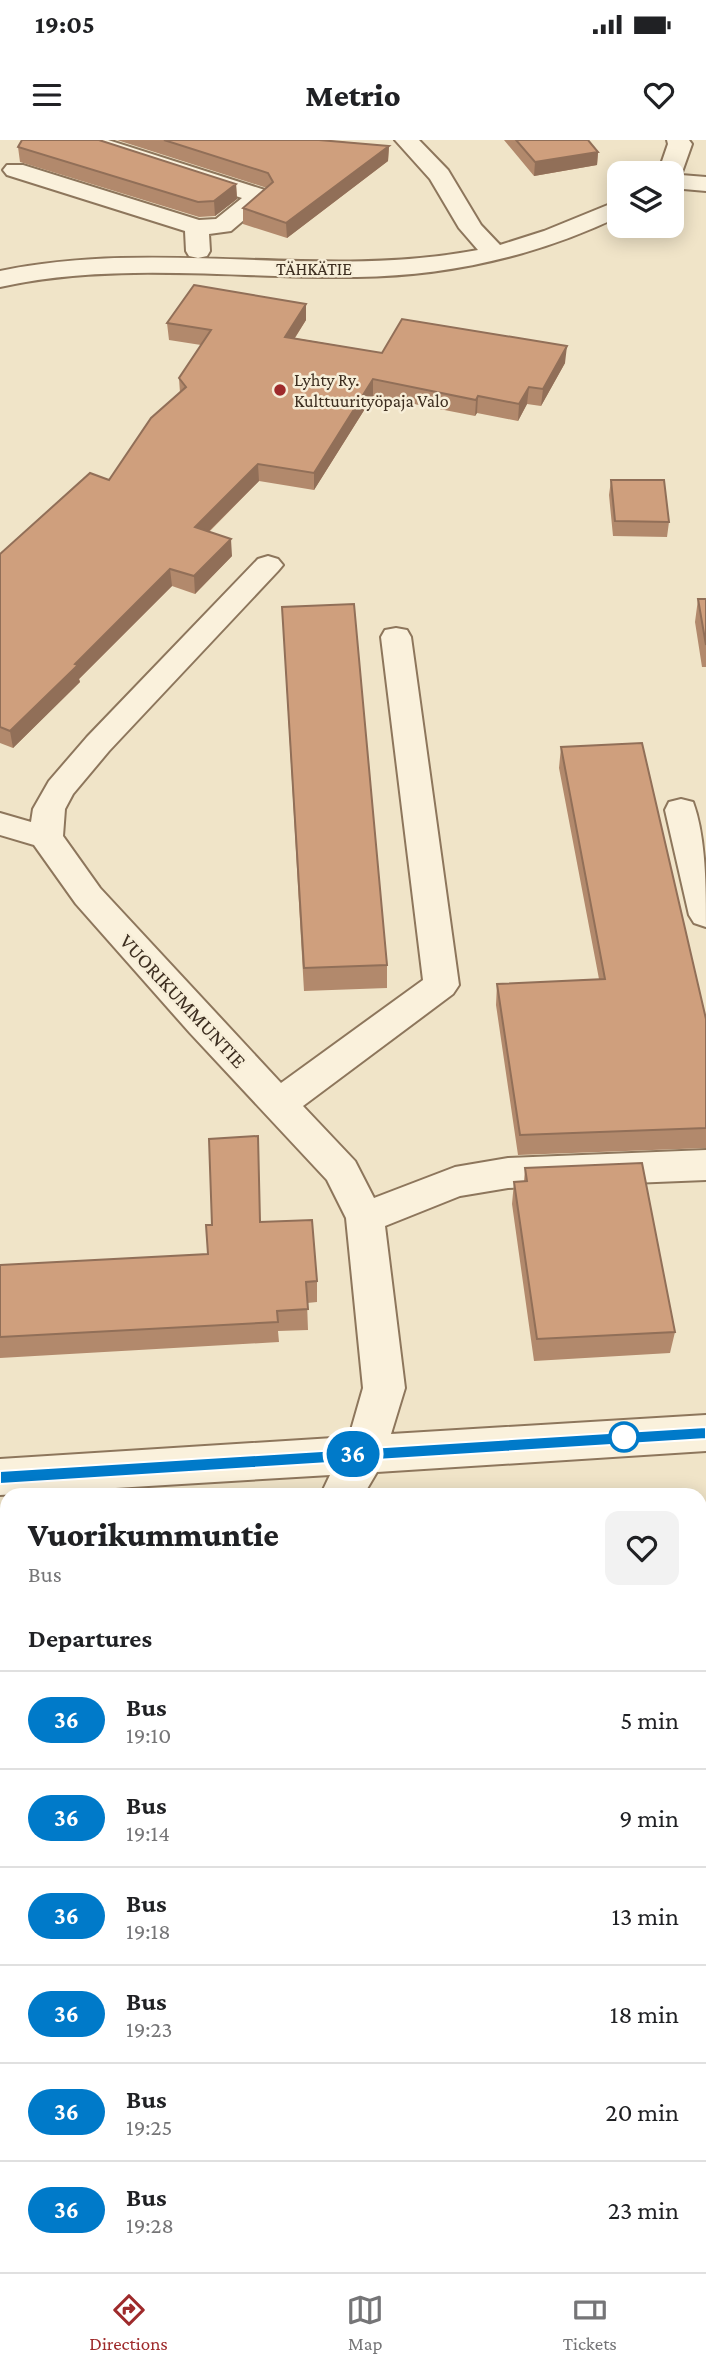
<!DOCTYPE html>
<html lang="en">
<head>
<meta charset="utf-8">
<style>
	body { margin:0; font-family:"Crimson Pro",serif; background:#f2f2f2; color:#202124; height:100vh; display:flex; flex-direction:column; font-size:26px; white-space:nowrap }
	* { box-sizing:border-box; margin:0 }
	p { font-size:23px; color:#757577 }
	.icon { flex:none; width:38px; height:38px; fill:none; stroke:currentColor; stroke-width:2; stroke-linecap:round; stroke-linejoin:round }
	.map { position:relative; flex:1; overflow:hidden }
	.panel { position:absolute; left:0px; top:1348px; width:707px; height:786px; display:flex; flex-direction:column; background:#fff; border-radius:21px 21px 0 0; box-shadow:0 4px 18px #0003 }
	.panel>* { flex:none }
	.badge { padding:0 14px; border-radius:23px; font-size:24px; line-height:46px }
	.buttons { position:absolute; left:607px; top:21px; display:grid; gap:14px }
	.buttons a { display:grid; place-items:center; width:77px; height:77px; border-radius:14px; background:#fff; box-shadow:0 4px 18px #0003; font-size:35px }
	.map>.badge { position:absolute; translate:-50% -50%; box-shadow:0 0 0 4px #fff }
	h2 { padding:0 28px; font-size:26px; line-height:63px }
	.round { display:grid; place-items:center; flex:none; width:74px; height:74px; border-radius:14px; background:#f2f2f2 }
	.summary { display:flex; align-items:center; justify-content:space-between; height:119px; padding:0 28px }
	h1 { font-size:33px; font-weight:800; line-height:52px }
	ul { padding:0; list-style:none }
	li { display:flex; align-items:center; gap:21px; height:98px; padding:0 28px; border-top:2px solid #e0e0e0 }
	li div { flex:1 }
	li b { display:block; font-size:26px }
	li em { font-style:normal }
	li .badge { min-width:77px; font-weight:700; text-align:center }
	.status { display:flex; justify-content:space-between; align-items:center; height:49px; padding:0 35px; background:#fff; direction:ltr }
	.status svg { height:19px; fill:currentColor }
	header { display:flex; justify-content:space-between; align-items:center; height:91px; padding:0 28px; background:#fff; font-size:32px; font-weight:800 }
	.tab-bar { display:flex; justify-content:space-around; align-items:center; height:98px; border-top:2px solid #e0e0e0; background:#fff; font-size:19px; color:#757577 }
	.tab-bar a { display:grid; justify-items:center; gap:4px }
	.tab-bar .active { color:#9e2a2b }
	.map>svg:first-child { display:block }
	.green { fill:#c9cf9b }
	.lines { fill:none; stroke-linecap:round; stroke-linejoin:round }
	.minor-casing { stroke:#8d765c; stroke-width:4 }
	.minor { fill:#faf1dc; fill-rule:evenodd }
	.wall { fill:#b2896c }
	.shaded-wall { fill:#916f58 }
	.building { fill:#cf9f7d; stroke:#916f58; stroke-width:2 }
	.line { fill:#007ac9; stroke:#fff; stroke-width:2 }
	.poi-dot { fill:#9e2a2b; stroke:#f7eed8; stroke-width:2.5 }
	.stop-dot { fill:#fff; stroke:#007ac9; stroke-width:3.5 }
	.labels { text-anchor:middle; stroke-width:5; stroke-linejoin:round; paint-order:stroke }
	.far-street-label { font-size:18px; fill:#3d2e20; stroke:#f7eed8 }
	.far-poi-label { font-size:18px; fill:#3d2e20; stroke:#f7eed8; text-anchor:start }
	.street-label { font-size:21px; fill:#3d2e20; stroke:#f7eed8 }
</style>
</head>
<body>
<div class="status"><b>19:05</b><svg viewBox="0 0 49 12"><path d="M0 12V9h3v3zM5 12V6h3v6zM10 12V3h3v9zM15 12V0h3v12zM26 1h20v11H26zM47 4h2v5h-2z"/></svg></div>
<header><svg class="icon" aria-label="menu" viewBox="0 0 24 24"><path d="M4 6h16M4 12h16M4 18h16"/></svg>Metrio<svg class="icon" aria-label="heart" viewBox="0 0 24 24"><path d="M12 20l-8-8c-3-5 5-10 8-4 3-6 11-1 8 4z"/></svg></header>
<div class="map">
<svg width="706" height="2132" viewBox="0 0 706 2132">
	<rect width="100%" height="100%" fill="#f0e4c8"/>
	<path class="green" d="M700 1736H706V2132H182L169 2126H700Z"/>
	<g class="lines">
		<defs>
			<path id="minor" d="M74 0H108L268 51 272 56 231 91 209 94 210 111 207 116 198 118 189 116 186 111 185 91 7 35 3 30 7 25H23L199 80 216 79 242 58 77 5Z
				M395 0H419L448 30 481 85 500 105 544 91 620 60V76C537 116 448 136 357 137 239 139 116 121 0 147V131C157 98 320 140 478 110L459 88 430 39Z
				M667 0H689L692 4 681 35 706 37V51L672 48V33H658L668 4Z
				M268 416 278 419 283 425 278 431 109 611 73 654 65 669 63 696 100 748 281 943 423 840 381 497 385 490 396 488 407 490 411 497 459 845 453 854 303 966 355 1021 374 1058 455 1027 508 1018 706 1010V1040L508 1048 460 1056 385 1086 405 1248 391 1294 706 1275V1311L377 1332 364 1354H321L330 1335 0 1355V1319L349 1297 363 1248 346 1078 327 1040 190 893 76 764 34 705 0 695V673L31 682 33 669 49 641 87 597 258 419Z
				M681 659 693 662C706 697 706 748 706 787L694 783 689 775 665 670 669 662Z
				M18 2126H73L70 2132H16Z"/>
		</defs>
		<use href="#minor" class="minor-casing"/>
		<use href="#minor" class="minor"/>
	</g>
	<path class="wall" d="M117 0H325L389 6 388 21 287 98 243 84V68L267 48Z
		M504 0H588L598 12 597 25 534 36Z
		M18 7 236 44 237 59 215 76 199 77 20 22Z
		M306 164V180L295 198 382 213 565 223 541 266 527 264 518 281 477 273 475 276 373 256 314 350 259 341 209 392 232 416 195 454 172 446 79 539 80 542 13 608 0 603V414L109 340 180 253 179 238 201 205 169 200 167 183Z
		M611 340 669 382 667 397 613 396 609 355Z
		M698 459H706V527H702L695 482Z
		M282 467 387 825V848L304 851Z
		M561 607 706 879V1008L518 1015 496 865 497 844 599 839 559 628Z
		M525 1028 675 1192 670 1213 534 1221 512 1064 514 1042H524Z
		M261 1082 317 1141V1162L307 1163 308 1190 278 1191 279 1202 0 1218V1125L208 1114Z
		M7 1392V1693H0V1501Z
		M700 1392H706V1517L700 1518Z"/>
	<path class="shaded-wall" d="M389 6 388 21 287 98 286 83Z
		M598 12 597 25 534 36 535 22Z
		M236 44 237 59 215 76 214 61Z
		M306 164V180L285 213V197Z
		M567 206 565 223 541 266 543 249Z
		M373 239V256L314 350V333Z
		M529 247 527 264 518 281 519 264Z
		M478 256 477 273 475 276 476 260Z
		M258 324 259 341 196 404 195 387Z
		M231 399 232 416 195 454 194 436Z
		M170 429 172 446 79 539 80 542 13 608 10 591 75 524Z"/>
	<path class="building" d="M22 0H99L236 44 214 61 198 62 18 7Z
		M164 0H319L389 6 286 83 243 68 273 42 268 33Z
		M516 0H588L598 12 535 22Z
		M194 145 306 164 285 197 382 213 402 179 567 206 543 249 529 247 519 264 478 256 476 260 373 239 314 333 258 324 195 387 231 399 194 436 170 429 75 524 78 525 10 591 0 587V414L90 333 109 340 151 278 186 247 179 238 211 190 167 183Z
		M611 340H664L669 382 615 381Z
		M698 459H706V505Z
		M354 464 387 825 304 828 282 467Z
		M642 603 706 879V988L520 995 497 844 605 839 561 607Z
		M258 996 260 1082 312 1080 317 1141 306 1142 308 1169 277 1171 278 1182 0 1197V1125L208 1114 206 1085H212L209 999Z
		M642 1023 675 1192 537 1199 514 1042 527 1041 525 1028Z
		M5 1392H7V1675L0 1676V1501Z
		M700 1392H706V1499H700Z"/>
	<path class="line" d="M706 1287V1299L0 1344V1331Z"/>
	<circle class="poi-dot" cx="280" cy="250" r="7"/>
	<circle class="stop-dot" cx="624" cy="1297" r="14"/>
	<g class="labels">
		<g class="far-street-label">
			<text x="314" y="135">TÄHKÄTIE</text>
		</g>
		<g class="far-poi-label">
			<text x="294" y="246">Lyhty Ry.<tspan x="294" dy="21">Kulttuurityöpaja Valo</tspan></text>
		</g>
		<g class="street-label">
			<text transform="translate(183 861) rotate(47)" y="7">VUORIKUMMUNTIE</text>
		</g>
	</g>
</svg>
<div class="buttons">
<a><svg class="icon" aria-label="layers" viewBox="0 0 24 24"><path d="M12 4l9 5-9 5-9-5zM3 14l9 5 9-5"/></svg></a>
</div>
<b class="badge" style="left:353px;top:1314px;background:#007ac9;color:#fff">36</b>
<section class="panel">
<div class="summary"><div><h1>Vuorikummuntie</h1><p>Bus</p></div><a class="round"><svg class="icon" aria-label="heart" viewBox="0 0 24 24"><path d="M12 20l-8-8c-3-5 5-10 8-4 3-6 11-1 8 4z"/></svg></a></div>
<h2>Departures</h2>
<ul>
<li><span class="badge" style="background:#007ac9;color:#fff">36</span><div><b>Bus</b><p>19:10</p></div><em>5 min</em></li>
<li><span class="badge" style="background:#007ac9;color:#fff">36</span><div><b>Bus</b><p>19:14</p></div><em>9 min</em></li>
<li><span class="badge" style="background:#007ac9;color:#fff">36</span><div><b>Bus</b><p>19:18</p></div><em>13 min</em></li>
<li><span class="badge" style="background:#007ac9;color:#fff">36</span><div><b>Bus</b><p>19:23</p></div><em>18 min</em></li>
<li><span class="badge" style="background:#007ac9;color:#fff">36</span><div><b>Bus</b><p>19:25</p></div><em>20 min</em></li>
<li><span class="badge" style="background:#007ac9;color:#fff">36</span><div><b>Bus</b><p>19:28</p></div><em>23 min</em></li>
</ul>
</section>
</div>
<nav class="tab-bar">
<a class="active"><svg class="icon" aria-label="directions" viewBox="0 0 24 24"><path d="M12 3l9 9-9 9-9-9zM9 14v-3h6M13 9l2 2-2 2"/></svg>Directions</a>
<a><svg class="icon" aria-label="map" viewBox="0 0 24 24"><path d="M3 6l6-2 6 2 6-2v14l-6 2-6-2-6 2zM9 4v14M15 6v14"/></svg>Map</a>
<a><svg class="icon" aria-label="tickets" viewBox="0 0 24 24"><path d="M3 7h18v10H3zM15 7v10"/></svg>Tickets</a>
</nav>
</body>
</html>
